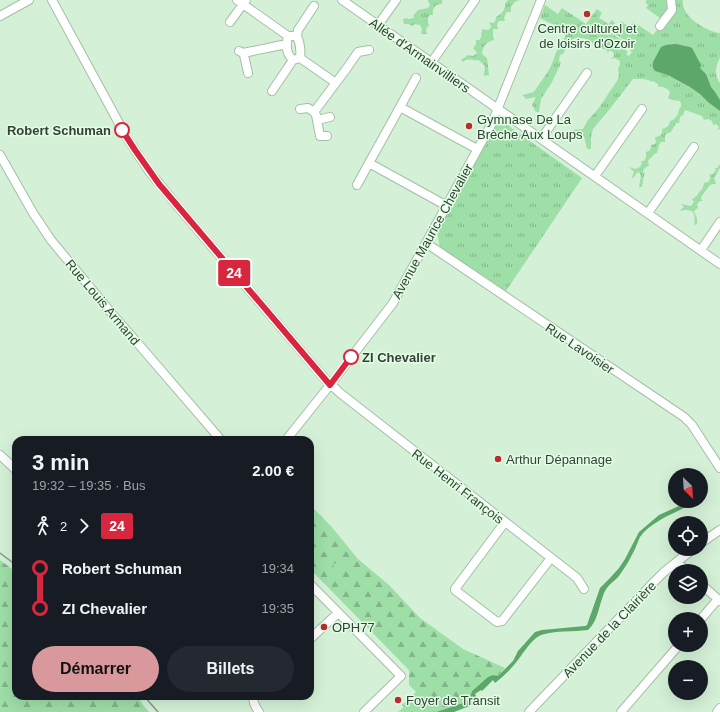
<!DOCTYPE html>
<html lang="fr">
<head>
<meta charset="utf-8">
<style>
	body { margin:0; font-family:Arial,sans-serif; background:#242831; color:#f1f3f6; height:100vh; display:flex; flex-direction:column; font-size:15px; white-space:nowrap }
	* { box-sizing:border-box; margin:0 }
	p { font-size:13px; color:#9ea1a6 }
	.icon { flex:none; width:22px; height:22px; fill:none; stroke:currentColor; stroke-width:2; stroke-linecap:round; stroke-linejoin:round }
	.map { position:relative; flex:1; overflow:hidden }
	.details { position:absolute; left:12px; top:436px; width:302px; height:264px; display:flex; flex-direction:column; background:#171b24; border-radius:12px; box-shadow:0 4px 16px #0002 }
	.details>* { flex:none }
	.badge { padding:0 8px; border-radius:3px; font-size:14px; line-height:26px }
	.needle { width:26px; rotate:155deg }
	.fabs { position:absolute; left:668px; top:468px; display:grid; gap:8px }
	.fabs a { display:grid; place-items:center; width:40px; height:40px; border-radius:50%; background:#171b24; box-shadow:0 4px 16px #0002; font-size:20px }
	.map>.badge { position:absolute; translate:-50% -50%; box-shadow:0 0 0 2px #fff }
	.legs { display:flex; align-items:center; gap:6px; height:44px; padding:0 20px; font-size:13px }
	.legs p { margin-inline-start:auto }
	.head { display:flex; align-items:center; justify-content:space-between; height:68px; padding:0 20px }
	h1 { font-size:22px; font-weight:700; line-height:30px }
	.button { display:flex; gap:8px; margin-top:auto; padding:8px 20px }
	.button a { flex:1; height:46px; border-radius:24px; background:#d9999c; color:#111; font-size:16px; font-weight:700; line-height:46px; text-align:center }
	.button a+a { background:#242831; color:#f1f3f6 }
	ul { padding:0 20px; list-style:none }
	li { display:flex; align-items:center; gap:14px; height:40px; font-size:15px }
	li i { display:grid; place-items:center; width:6px; height:100%; margin:0 5px; background:currentColor }
	li i::after { content:''; width:10px; height:10px; margin:-5px; border:3px solid; border-radius:50%; background:#171b24 }
	li p { margin-inline-start:auto }
	li:first-child i { background:linear-gradient(#0000 50%,currentColor 0) }
	li:last-child i { background:linear-gradient(currentColor 50%,#0000 0) }
	.map>svg:first-child { display:block }
	.grass { fill:url(#grass-tufts) }
	.forest { fill:url(#forest-firs) }
	.pitch { fill:#9edea7 }
	.water { fill:#5ca769 }
	.lines { fill:none; stroke-linecap:round; stroke-linejoin:round }
	.minor-casing { stroke:#a3bfa6; stroke-width:10 }
	.minor { stroke:#fff; stroke-width:8 }
	.rail { stroke:#889c8a; stroke-width:1.5 }
	.line-1-casing { stroke:#fff; stroke-width:9 }
	.line-1 { stroke:#d7263d; stroke-width:6 }
	.poi-dot { fill:#bb2b2f; stroke:#e1fee4; stroke-width:1.5 }
	.stop-1-dot { fill:#fff; stroke:#d7263d; stroke-width:2 }
	.labels { text-anchor:middle; stroke-width:3; stroke-linejoin:round; paint-order:stroke }
	.poi-label { font-size:13px; fill:#354036; stroke:#e1fee4; text-anchor:start }
	.street-label { font-size:13px; fill:#354036; stroke:#e1fee4 }
	.stop-label { font-size:13px; font-weight:bold; fill:#354036; stroke:#e1fee4; text-anchor:end }
</style>
</head>
<body>
<div class="map">
<svg width="720" height="712" viewBox="0 0 720 712">
	<defs>
		<pattern id="grass-tufts" width="24" height="20" patternUnits="userSpaceOnUse"><rect width="24" height="20" fill="#9edea7"/><path d="M3 7l-1-3M5 7V3M7 7l1-3M15 17l-1-3M17 17v-4M19 17l1-3" fill="none" stroke="#82b589"/></pattern>
		<pattern id="forest-firs" width="22" height="20" patternUnits="userSpaceOnUse"><rect width="22" height="20" fill="#9edea7"/><path d="M5 1l3.5 6h-7zM16 11l3.5 6h-7z" fill="#82b589"/></pattern>
	</defs>
	<rect width="100%" height="100%" fill="#d4f1d7"/>
	<path class="grass" d="M428 0H442V4C435 3 432 9 433 15H430L428 18V24L430 25 428 26 426 30 427 34H421L422 29 420 25 415 24 412 26 409 24H404L403 20 405 18 409 19 414 18 413 16 418 10 428 8 430 5 428 1Z
		M508 0H521L516 1 511 6V12H508L506 13 504 18 505 21H499L497 24 498 29H493V36L494 40C487 41 482 47 482 54L487 58 489 75 484 76 485 66 480 61 478 60C472 61 469 57 463 62L461 60 468 55 472 56 475 55 477 53 473 48 476 44V40H479L481 38 482 29 488 30 490 29 491 26 489 22 493 23 495 22 496 17C502 14 505 10 505 4Z
		M647 0H683C680 16 707 32 720 33 720 40 720 48 720 55 720 59 718 61 717 65 715 71 716 78 720 83V129L716 130 719 128 718 126 716 124 713 125 712 121C709 119 707 119 704 120L702 116 685 110 683 115 680 117 679 123H676L671 132 666 134 665 136V142H661L659 145 657 153 654 154 652 157 649 159 648 162 649 165 644 169 643 172 645 174 644 175 642 187H639L641 176 639 172 637 173 633 178 632 177 634 172 629 167 635 169 640 167 642 163 641 161H644L646 157V152C650 151 651 149 651 145L655 144 656 142 655 137C660 137 663 134 662 129 667 128 669 126 670 121 675 120 679 114 679 109L681 107V104L680 101 672 100 668 98 670 92C667 88 663 86 658 87V84L653 81 651 82V81L644 79H633L609 110 593 129 591 137V149H587L584 136 573 138V130L583 129 588 120 598 109 617 81 619 75 618 69 620 64V61L615 58 611 59 614 56V54L612 51H609L607 53V50L604 49H602L600 45 596 43 593 44C589 38 582 38 575 38L569 42V46L566 48 563 54 560 55 559 61 561 63 552 82 541 99 539 112H536L532 105 536 97 526 99 523 95 534 92C539 83 547 75 551 66 554 60 555 53 558 48 560 43 564 40 566 34L564 30 560 26 552 24 540 18 545 5 558 14 562 8 586 24 597 9 602 13 599 18 609 24 612 20 615 23 609 32 622 40 619 45 628 52 626 54 629 56 632 52 630 51 631 49 627 46 629 43 614 33 621 21 629 27 634 22 653 35 664 21 646 8 648 5 645 2Z
		M499 119 582 178 506 291 440 247 437 232Z
		M720 164V168L714 178 716 184H713L710 185 701 197V199L703 201H700L697 204 698 208 695 210 694 212 697 218V224L694 225C695 218 696 209 686 210 684 210 681 211 679 211L684 207 681 204 691 206 694 202 692 199 697 196C699 190 704 190 704 183L708 182C710 180 711 177 710 174L712 175 716 170 715 168H717Z"/>
	<path class="forest" d="M310 505 331 526 358 559 389 585 420 618 463 649 505 668 498 676 493 675 488 677 472 691 469 701 436 712H398L404 707 402 705 416 692 409 685V670L310 569Z
		M0 560 16 572V696H138L143 705 149 712H0Z"/>
	<path class="pitch" d="M350 559 353 569 335 574 333 564Z"/>
	<path class="water" d="M675 44 690 47 692 48 701 65 700 68 706 74 711 87 715 92 720 100V111L708 102 700 94 690 87 668 75 655 71 653 68V62L661 47 666 45Z
		M690 501H698C680 511 652 520 640 537 638 541 636 547 634 551 630 559 626 566 621 573 617 580 609 583 605 591 599 603 599 620 588 630 573 632 556 630 541 635 530 640 522 656 514 665 508 672 502 677 495 683L493 680 482 691 481 690 475 694 478 700 472 705 454 712H436L469 701 472 691 488 677 493 675 498 676 513 661 518 651 535 632 542 630 585 626 587 625 600 588 610 578 619 568 625 559 639 532 659 515Z"/>
	<g class="lines">
		<defs>
			<path id="minor" d="M52 0 127 138 149 171 179 208 325 379 340 393 577 578 584 589
				M237 0 288 36
				M342 0 720 264
				M0 16 29 0
				M230 22 246 0
				M378 25 396 0
				M660 26 672 10 671 0
				M288 36H297C300 43 301 51 300 58L293 60C286 54 286 44 288 36Z
				M297 36 298 30 314 6
				M239 51 243 53 244 55 248 73
				M243 53 282 45H287
				M300 58 336 83
				M431 63 475 0
				M272 91 293 60
				M400 107 416 78
				M300 109 308 108 314 112
				M317 120 330 117
				M327 136H320L316 115 314 112 347 68 358 52 369 50
				M541 139 587 73
				M0 155 33 213 51 240 113 315 141 347 221 440
				M595 176 642 109
				M357 185 369 163
				M447 206 369 163 400 107 477 149
				M648 213 694 147
				M426 243 684 417 692 425 720 468
				M701 250 720 222
				M286 440 330 385 393 303 492 123 541 0
				M0 455 16 470
				M505 522 455 589V590L497 622 502 621 551 558
				M701 543 720 530
				M677 562 687 571
				M310 584 401 676 364 712
				M701 584 720 601
				M701 619 718 599
				M310 639 338 613
				M253 696C253 703 255 707 259 712
				M529 712 654 582 664 572 693 549
				M621 712 679 645
				M717 712 720 708"/>
		</defs>
		<use href="#minor" class="minor-casing"/>
		<use href="#minor" class="minor"/>
		<path class="rail" d="M0 553 16 565
			M144 696 158 712"/>
	</g>
	<g class="lines">
		<defs>
			<path id="line-1" d="M122 130 135 150 159 184 330 385 351 357"/>
		</defs>
		<use href="#line-1" class="line-1-casing"/>
		<use href="#line-1" class="line-1"/>
	</g>
	<g class="poi-dot">
		<circle cx="587" cy="14" r="4"/>
		<circle cx="469" cy="126" r="4"/>
		<circle cx="498" cy="459" r="4"/>
		<circle cx="324" cy="627" r="4"/>
		<circle cx="398" cy="700" r="4"/>
	</g>
	<g class="stop-1-dot">
		<circle cx="122" cy="130" r="7"/>
		<circle cx="351" cy="357" r="7"/>
	</g>
	<g class="labels">
		<g class="poi-label">
			<text x="587" y="33" text-anchor="middle">Centre culturel et<tspan x="587" dy="15">de loisirs d'Ozoir</tspan></text>
			<text x="477" y="124">Gymnase De La<tspan x="477" dy="15">Brèche Aux Loups</tspan></text>
			<text x="506" y="464">Arthur Dépannage</text>
			<text x="332" y="632">OPH77</text>
			<text x="406" y="705">Foyer de Transit</text>
		</g>
		<g class="street-label">
			<text transform="translate(420 55) rotate(35)" y="5">Allée d'Armainvilliers</text>
			<text transform="translate(432 231) rotate(-61)" y="5">Avenue Maurice Chevalier</text>
			<text transform="translate(103 302) rotate(50)" y="5">Rue Louis Armand</text>
			<text transform="translate(580 348) rotate(34)" y="5">Rue Lavoisier</text>
			<text transform="translate(458 486) rotate(38)" y="5">Rue Henri François</text>
			<text transform="translate(609 629) rotate(-46)" y="5">Avenue de la Clairière</text>
		</g>
		<g class="stop-label">
			<text x="111" y="135">Robert Schuman</text>
			<text x="362" y="362" text-anchor="start">ZI Chevalier</text>
		</g>
	</g>
</svg>
<div class="fabs">
<a><svg class="needle" viewBox="-14 -14 28 28"><path d="M0-13l5 13h-10z" fill="#e53935"/><path d="M0 13l5-13h-10z" fill="#9ea1a6"/></svg></a>
<a><svg class="icon" aria-label="locate" viewBox="0 0 24 24"><circle cx="12" cy="12" r="6"/><path d="M12 2v4M12 18v4M2 12h4M18 12h4"/></svg></a>
<a><svg class="icon" aria-label="layers" viewBox="0 0 24 24"><path d="M12 4l9 5-9 5-9-5zM3 14l9 5 9-5"/></svg></a>
<a>+</a>
<a>−</a>
</div>
<b class="badge" style="left:234px;top:273px;background:#d7263d;color:#fff">24</b>
<section class="details">
<div class="head"><div><h1>3 min</h1><p>19:32 – 19:35 · Bus</p></div><b>2.00 €</b></div>
<div class="legs"><svg class="icon" aria-label="walk" viewBox="0 0 24 24"><circle cx="13" cy="4" r="2"/><path d="M13 8l-2 6 4 7M11 14l-3 7M7 12l3-4h3l4 4"/></svg>2<svg class="icon" aria-label="forward" viewBox="0 0 24 24"><path d="M9 5l7 7-7 7"/></svg><b class="badge" style="background:#d7263d;color:#fff">24</b></div>
<ul>
<li><i style="color:#d7263d"></i><b>Robert Schuman</b><p>19:34</p></li>
<li><i style="color:#d7263d"></i><b>ZI Chevalier</b><p>19:35</p></li>
</ul>
<div class="button"><a>Démarrer</a><a>Billets</a></div>
</section>
</div>
</body>
</html>
